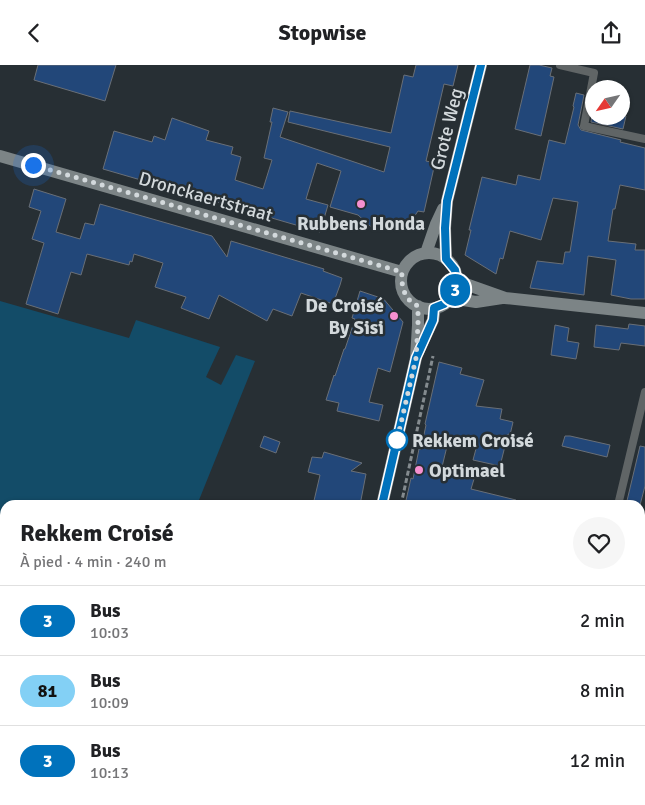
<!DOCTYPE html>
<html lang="fr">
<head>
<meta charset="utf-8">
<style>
	body { margin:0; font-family:Signika,sans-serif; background:#f6f6f6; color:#202124; height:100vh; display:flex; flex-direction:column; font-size:19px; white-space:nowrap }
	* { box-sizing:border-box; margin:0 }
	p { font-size:16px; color:#757577 }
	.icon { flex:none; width:28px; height:28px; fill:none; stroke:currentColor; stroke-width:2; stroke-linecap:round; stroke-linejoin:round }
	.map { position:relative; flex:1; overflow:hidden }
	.panel { position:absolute; left:0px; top:435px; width:645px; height:305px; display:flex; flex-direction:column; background:#fff; border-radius:15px 15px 0 0; box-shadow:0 1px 4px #0004 }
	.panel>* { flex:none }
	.badge { padding:0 10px; border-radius:16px; font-size:18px; line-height:32px }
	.needle { width:32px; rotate:236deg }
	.controls { position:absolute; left:585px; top:15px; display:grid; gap:10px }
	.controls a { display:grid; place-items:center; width:45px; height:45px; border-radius:50%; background:#fff; box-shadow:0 1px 4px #0004; font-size:25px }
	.you { position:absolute; width:25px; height:25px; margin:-12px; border:4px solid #fff; border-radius:50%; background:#1a73e8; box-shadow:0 0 0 8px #1a73e833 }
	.map>.badge { position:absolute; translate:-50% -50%; box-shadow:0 0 0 2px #fff }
	.round { display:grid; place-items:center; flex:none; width:52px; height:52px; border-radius:26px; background:#f6f6f6 }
	.headline { display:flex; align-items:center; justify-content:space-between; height:85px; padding:0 20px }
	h1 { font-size:24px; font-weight:700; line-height:38px }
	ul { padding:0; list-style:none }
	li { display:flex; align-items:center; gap:15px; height:70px; padding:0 20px; border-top:1px solid #e0e0e0 }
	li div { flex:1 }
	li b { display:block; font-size:19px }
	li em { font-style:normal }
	li .badge { min-width:55px; font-weight:700; text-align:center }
	header { display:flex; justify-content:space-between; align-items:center; height:65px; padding:0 20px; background:#fff; font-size:22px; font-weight:700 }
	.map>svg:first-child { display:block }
	.green { fill:#134c68 }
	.building { fill:#224779; stroke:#696f77 }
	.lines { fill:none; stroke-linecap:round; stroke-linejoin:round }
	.path { stroke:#848b8f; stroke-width:3; stroke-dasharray:5 2.5; stroke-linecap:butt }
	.lane { stroke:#606566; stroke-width:8 }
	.street { stroke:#606566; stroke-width:12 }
	.secondary { stroke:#7c8486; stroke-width:12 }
	.line-casing { stroke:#fff; stroke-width:11 }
	.line { stroke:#0072bc; stroke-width:8 }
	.walk { stroke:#d3d9dc; stroke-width:5; stroke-dasharray:0 9 }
	.poi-dot { fill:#f690d0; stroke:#272f34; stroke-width:2 }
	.stop-dot { fill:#fff; stroke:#0072bc; stroke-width:2.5 }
	.labels { text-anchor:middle; stroke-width:5; stroke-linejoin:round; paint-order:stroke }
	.street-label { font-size:19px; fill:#d3d9dc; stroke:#272f34 }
	.poi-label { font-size:19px; font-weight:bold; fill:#d3d9dc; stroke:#272f34 }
	.stop-label { font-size:19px; font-weight:bold; fill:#d3d9dc; stroke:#272f34; text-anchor:start }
</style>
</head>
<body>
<header><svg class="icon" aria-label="back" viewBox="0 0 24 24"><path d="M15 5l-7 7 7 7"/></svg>Stopwise<svg class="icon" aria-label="share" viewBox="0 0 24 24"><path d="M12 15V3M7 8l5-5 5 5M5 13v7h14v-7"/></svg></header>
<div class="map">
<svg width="645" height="740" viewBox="0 0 645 740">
	<rect width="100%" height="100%" fill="#272f34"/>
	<path class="green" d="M0 236 129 273 136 255 220 282 206 312 221 320 236 290 255 296 197 440H5V735H125L123 740H0Z
		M645 591V616L640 612V596Z
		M640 679 645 683V740H584L575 735H640Z"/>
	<path class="building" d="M38 0H116L105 36 34 15Z
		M416 0H458L453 21 444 19 426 96 435 98 424 147 418 146 412 155 403 161 393 164 383 165 370 161 358 150 330 142 341 106 317 98 306 134 328 140 320 167 103 104 114 66 152 77 154 71 165 75 172 53 209 66 206 75 233 82 231 89 241 92 235 115 263 124 272 95 264 93 272 57H270L273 43 288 47 280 72 384 107 390 82 288 57 290 46 391 68 404 10 413 12Z
		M530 0H539L552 3 550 11 554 12 541 71 515 64Z
		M576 28 584 30 578 60 581 65 621 75 620 77 645 83V125L620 120 615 144H613L608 176 636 179 635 185H645V234H631L611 230 616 195 588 191 584 230 530 223 537 196 563 199 565 187H570L578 137 553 133 541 175 510 166 503 194 500 193 496 209 465 190 471 165H469L482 112 516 120 518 110 540 115 549 75 565 79 574 42 573 41Z
		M594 40V51H626L623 64 591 57Z
		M34 124 66 134 56 167 80 174 85 158 94 160 100 139 212 171 227 192 231 176 324 204 323 206 342 213 340 220 333 239 301 228 292 251 273 244 267 256 219 230 209 254 181 243 186 232 155 222 163 198 134 189 132 197 130 196 129 200 87 189 81 210 71 207 58 249 26 239 44 178 32 174 41 146 29 142Z
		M360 226 381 233 382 232 403 257 390 307 378 303 369 337 383 340 379 356 337 346 339 338 326 335 334 310 335 311 344 284H345L355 254 352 253Z
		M629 259 645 261V281L621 278 619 285 594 282 596 260 628 264Z
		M555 260 569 263 567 276 579 278 576 294 551 290Z
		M439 297 462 303 460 309 484 315 476 341 502 344 500 354 513 357 510 370 508 369 500 401 473 395 477 380 449 373 441 406 474 414 471 424 516 435V440H405L411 413 413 414 419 384H421L426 360 425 359Z
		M264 371 280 377 276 388 260 382Z
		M565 371H570L610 380 607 392 562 381Z
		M640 381 645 382V421L640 440H626Z
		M324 387 362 398 351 406 366 409 360 440H313L320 410 308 407 312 392 322 393Z"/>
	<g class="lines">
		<path class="path" d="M401 440 433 291
			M332 740 333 735"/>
		<path class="lane" d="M560 0 594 8 584 61 645 74
			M618 440 645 327"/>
		<path class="street" d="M640 589 645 584
			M516 740 520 735"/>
		<path class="secondary" d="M0 91 402 207
			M426 188 436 159 443 144
			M401 216a28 28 0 1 1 56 0a28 28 0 1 1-56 0Z
			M446 194 445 163 447 136 481 0
			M457 216 505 233 645 248
			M451 233 476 237 502 233
			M418 287 433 255 435 243
			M382 440 416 293 418 260V241
			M313 740 314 735"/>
	</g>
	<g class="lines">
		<defs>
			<path id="line" d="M382 440 416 293 433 255 434 243 444 239 451 233 455 226 457 216 455 205 446 194 445 163 447 136 481 0"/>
		</defs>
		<use href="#line" class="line-casing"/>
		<use href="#line" class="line"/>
		<path class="walk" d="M33 100 402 207C401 221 404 235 418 241V260L416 293 395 384 397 375"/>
	</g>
	<g class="poi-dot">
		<circle cx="361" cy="139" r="5"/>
		<circle cx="394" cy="251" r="5"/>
		<circle cx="419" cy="405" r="5"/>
	</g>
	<circle class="stop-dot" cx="397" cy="375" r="10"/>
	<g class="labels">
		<g class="street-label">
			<text transform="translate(446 64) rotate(-76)" y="7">Grote Weg</text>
			<text transform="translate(206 131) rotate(16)" y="7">Dronckaertstraat</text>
		</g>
		<g class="poi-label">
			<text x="361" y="165">Rubbens Honda</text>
			<text x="384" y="247" text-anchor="end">De Croisé<tspan x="384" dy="22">By Sisi</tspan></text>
			<text x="429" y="412" text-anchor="start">Optimael</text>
		</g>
		<g class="stop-label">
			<text x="412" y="382">Rekkem Croisé</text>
		</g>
	</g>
</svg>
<div class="controls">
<a><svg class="needle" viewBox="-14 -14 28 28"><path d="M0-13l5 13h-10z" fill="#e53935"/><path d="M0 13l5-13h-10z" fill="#757577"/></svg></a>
</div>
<div class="you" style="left:33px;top:100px"></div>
<b class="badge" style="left:455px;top:225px;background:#0072bc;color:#fff">3</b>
<section class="panel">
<div class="headline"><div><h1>Rekkem Croisé</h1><p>À pied · 4 min · 240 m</p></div><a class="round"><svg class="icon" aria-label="heart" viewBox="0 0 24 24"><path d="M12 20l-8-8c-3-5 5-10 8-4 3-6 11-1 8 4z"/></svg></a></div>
<ul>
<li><span class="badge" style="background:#0072bc;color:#fff">3</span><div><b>Bus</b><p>10:03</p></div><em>2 min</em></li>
<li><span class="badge" style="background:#83d0f5;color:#111">81</span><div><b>Bus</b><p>10:09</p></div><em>8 min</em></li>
<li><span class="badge" style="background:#0072bc;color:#fff">3</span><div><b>Bus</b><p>10:13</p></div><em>12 min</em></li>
</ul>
</section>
</div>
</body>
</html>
